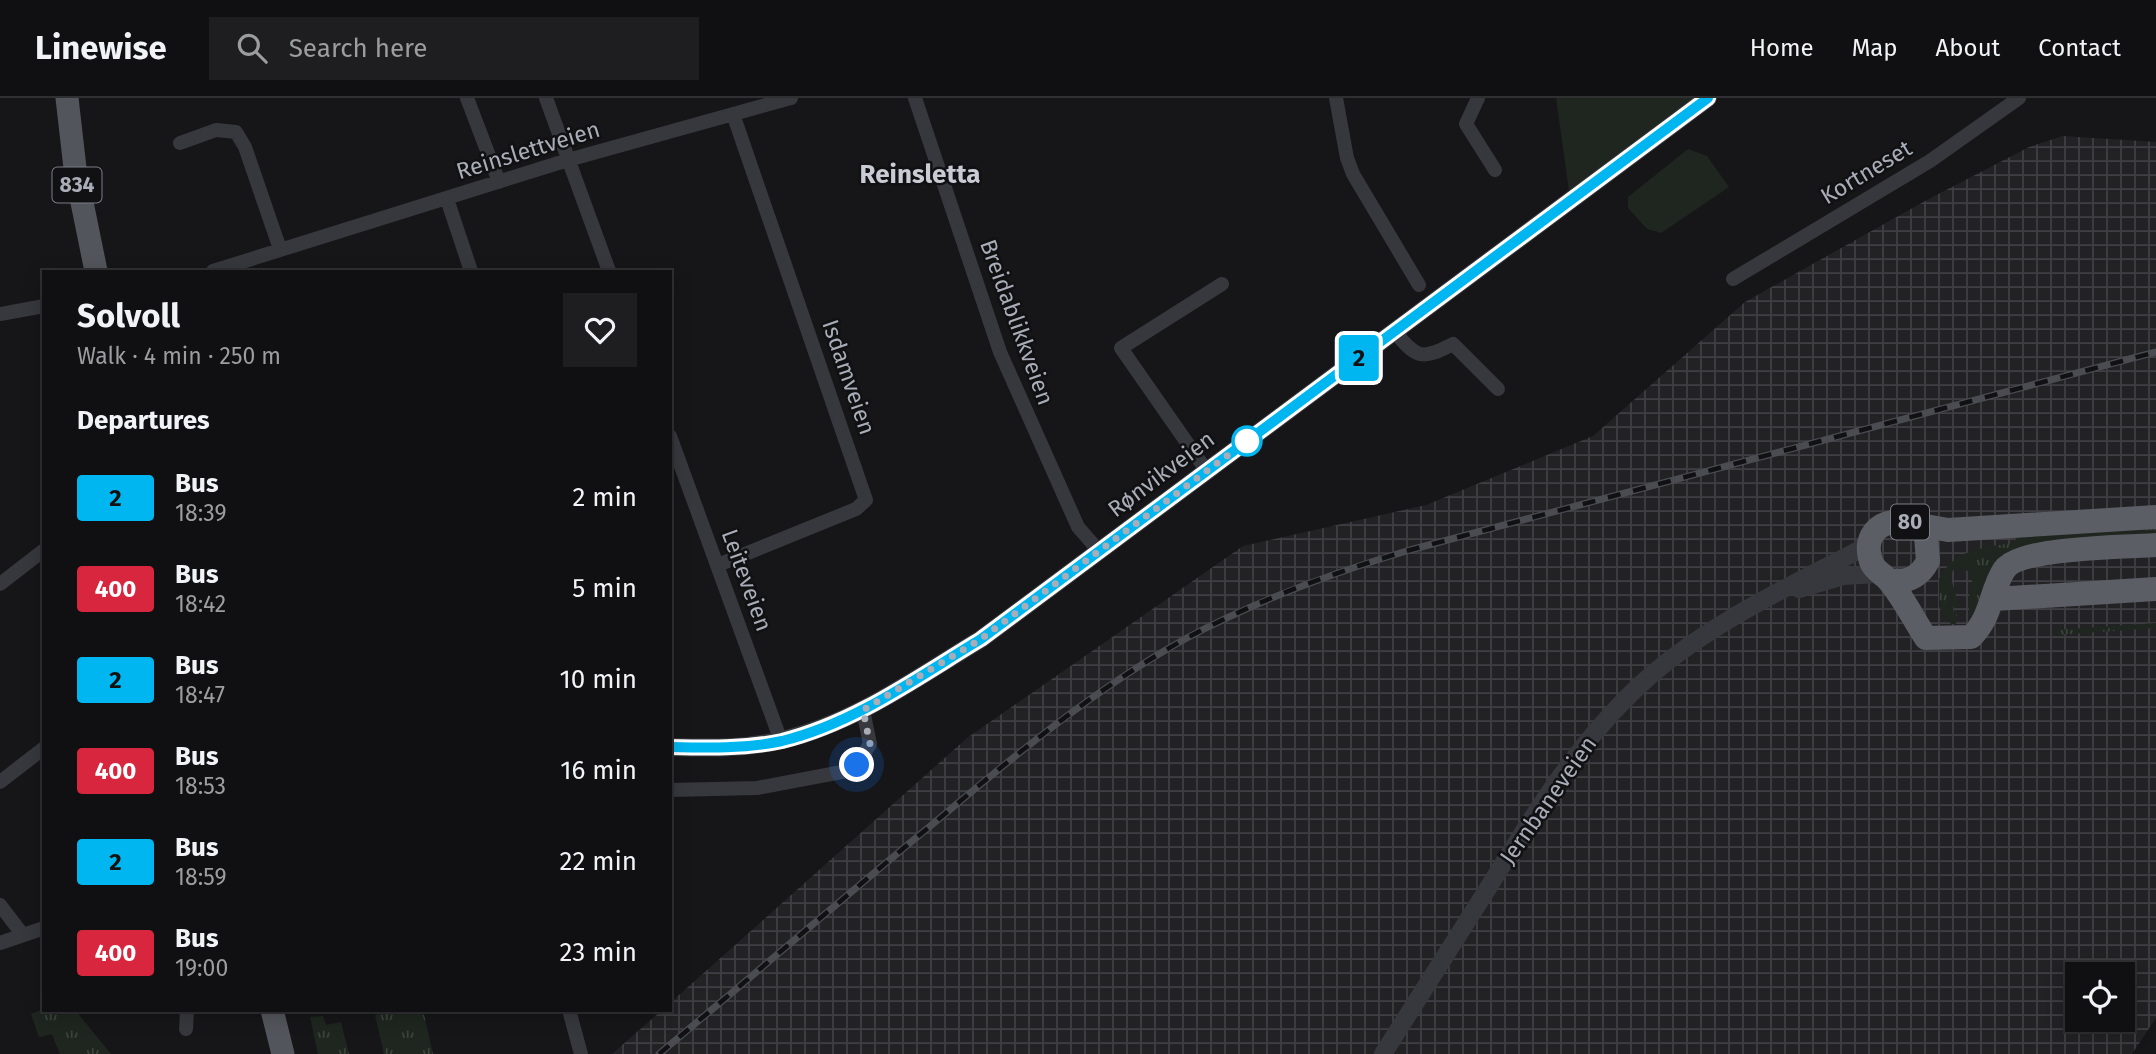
<!DOCTYPE html>
<html lang="en">
<head>
<meta charset="utf-8">
<style>
	body { margin:0; font-family:"Fira Sans",sans-serif; background:#1e1e20; color:#f1f3f6; height:100vh; display:flex; flex-direction:column; font-size:26px; white-space:nowrap }
	* { box-sizing:border-box; margin:0 }
	p { font-size:23px; color:#9c9d9f }
	.icon { flex:none; width:38px; height:38px; fill:none; stroke:currentColor; stroke-width:2; stroke-linecap:round; stroke-linejoin:round }
	.map { position:relative; flex:1; overflow:hidden }
	.drawer { position:absolute; left:42px; top:172px; width:630px; height:742px; display:flex; flex-direction:column; background:#101012; border-radius:0px; box-shadow:0 4px 18px #0003,0 0 0 2px #303032 }
	.drawer>* { flex:none }
	.badge { padding:0 14px; border-radius:5px; font-size:24px; line-height:46px }
	.fabs { position:absolute; left:2065px; top:864px; display:grid; gap:14px }
	.fabs a { display:grid; place-items:center; width:70px; height:70px; border-radius:0px; background:#101012; box-shadow:0 4px 18px #0003,0 0 0 2px #303032; font-size:35px }
	.you { position:absolute; width:35px; height:35px; margin:-18px; border:5px solid #fff; border-radius:50%; background:#1a73e8; box-shadow:0 0 0 10px #1a73e833 }
	.map>.badge { position:absolute; translate:-50% -50%; box-shadow:0 0 0 4px #fff }
	h2 { padding:0 35px; font-size:26px; line-height:63px }
	.round { display:grid; place-items:center; flex:none; width:74px; height:74px; border-radius:0px; background:#1e1e20 }
	.headline { display:flex; align-items:center; justify-content:space-between; height:119px; padding:0 35px }
	h1 { font-size:33px; font-weight:700; line-height:52px }
	ul { padding:0; list-style:none }
	li { display:flex; align-items:center; gap:21px; height:91px; padding:0 35px }
	li div { flex:1 }
	li b { display:block; font-size:26px }
	li em { font-style:normal }
	li .badge { min-width:77px; font-weight:700; text-align:center }
	header { display:flex; align-items:center; gap:42px; box-sizing:border-box; height:98px; padding:0 35px; background:#101012; border-bottom:2px solid #303032 }
	header strong { font-size:33px }
	nav { display:flex; gap:38px; margin-inline-start:auto; font-size:24px }
	.search { width:490px; height:63px; background:#1e1e20; display:flex; align-items:center; gap:18px; box-sizing:border-box; padding:0 24px; border-radius:0px; color:#9c9d9f; font-size:26px }
	.map>svg:first-child { display:block }
	.industrial { fill:url(#industrial-grid); fill-rule:evenodd }
	.grass { fill:url(#grass-tufts) }
	.park { fill:#1e261f }
	.lines { fill:none; stroke-linecap:round; stroke-linejoin:round }
	.minor { stroke:#37383d; stroke-width:14 }
	.tertiary { stroke:#37383d; stroke-width:18 }
	.primary { stroke:#53555c; stroke-width:23 }
	.trunk { stroke:#5b5e65; stroke-width:24 }
	.rail-casing { stroke:#4a4c52; stroke-width:7 }
	.rail { stroke:#111113; stroke-width:4.5; stroke-dasharray:13; stroke-linecap:butt }
	.line-casing { stroke:#fff; stroke-width:16 }
	.line { stroke:#00b6f0; stroke-width:10 }
	.walk { stroke:#a8adb8; stroke-width:7; stroke-dasharray:0 12.6 }
	.stop-dot { fill:#fff; stroke:#00b6f0; stroke-width:3.5 }
	.labels { text-anchor:middle; stroke-width:5; stroke-linejoin:round; paint-order:stroke }
	.shield { fill:#111113; stroke:#7b7e86; stroke-width:2 }
	.shield-label { font-size:21px; font-weight:bold; fill:#a8adb8 }
	.street-label { font-size:23px; fill:#a8adb8; stroke:#111113 }
	.quarter-label { font-size:26px; font-weight:bold; fill:#c9ccd4; stroke:#111113 }
</style>
</head>
<body>
<header>
<strong>Linewise</strong>
<div class="search"><svg class="icon" aria-label="search" viewBox="0 0 24 24"><circle cx="10" cy="10" r="6"/><path d="M15 15l6 6"/></svg>Search here</div>
<nav><a>Home</a><a>Map</a><a>About</a><a>Contact</a></nav>
</header>
<div class="map">
<svg width="2156" height="956" viewBox="0 0 2156 956">
	<defs>
		<pattern id="industrial-grid" width="8" height="8" patternUnits="userSpaceOnUse" patternTransform="scale(1.75)"><rect width="8" height="8" fill="#222225"/><path d="M0 4h8M4 0v8" fill="none" stroke="#3f3f43"/></pattern>
		<pattern id="grass-tufts" width="24" height="20" patternUnits="userSpaceOnUse" patternTransform="scale(1.75)"><rect width="24" height="20" fill="#1e261f"/><path d="M3 7l-1-3M5 7V3M7 7l1-3M15 17l-1-3M17 17v-4M19 17l1-3" fill="none" stroke="#3c433d"/></pattern>
	</defs>
	<rect width="100%" height="100%" fill="#161618"/>
	<path class="industrial" d="M2063 38 2156 44V920L2132 956H612L662 912H670V905L967 640 1243 448 1426 407 1593 338 1745 204 1925 103 2029 49ZM2077 877H2123V922H2077Z"/>
	<path class="grass" d="M2156 429V440L2021 449 1971 524 1968 504 1973 478 1966 472 1955 470 1950 477 1959 508 1953 509 1954 516H1957L1956 526H1951L1939 509V481C1954 451 1983 450 2012 445L2018 439Z
		M2156 525V530L2055 537V532Z
		M44 911 75 912 111 956H60L52 936 39 939 31 916Z
		M391 912H423L433 956H384L375 917Z
		M323 918 326 927 341 924 349 956H318L310 919Z"/>
	<path class="park" d="M1556 0H1695L1569 93Z
		M1688 51 1707 58 1729 89 1661 135 1647 131 1628 110V99Z"/>
	<g class="lines">
		<path class="minor" d="M467 0 499 84
			M546 0 609 173
			M915 0 1000 254 1078 429 1099 453
			M1336 0 1347 60 1353 76 1419 187
			M1478 0 1466 26 1495 72
			M180 45 216 32 236 34 245 49 280 151
			M447 101 471 173
			M213 173 568 62 791 0
			M1733 181 1930 63 2019 0
			M0 216 44 208
			M1395 234C1417 261 1422 262 1453 246L1498 291
			M670 338 781 643
			M1206 372 1121 250 1222 186
			M718 467 856 411 866 402 733 16
			M0 486 44 452
			M0 684 44 650
			M670 692 757 690 847 673 857 667 870 646 863 612
			M0 807 23 837
			M0 845 44 830
			M569 912 581 956
			M186 931 187 912"/>
		<path class="tertiary" d="M1799 491 1843 478 1879 476
			M670 649C708 650 745 651 782 642 855 625 918 579 981 541L1708 0
			M1383 956C1417 903 1451 849 1485 795 1533 717 1581 638 1651 577 1713 524 1788 489 1859 452L1870 442"/>
		<path class="primary" d="M67 0 75 70 96 173
			M272 912 283 956"/>
		<path class="trunk" d="M1914 426 1948 432 2156 419
			M1889 482C1907 485 1919 480 1928 463L1926 438C1905 411 1861 424 1870 460 1873 473 1883 475 1890 484 1904 501 1914 522 1926 540
			M1994 501 2156 491
			M1926 540 1971 539C1992 519 1990 494 2004 472 2018 449 2127 449 2156 447"/>
		<defs>
			<path id="rail" d="M659 956C751 879 842 801 934 725 1014 658 1093 592 1185 541 1257 502 1332 475 1410 452L2156 254"/>
		</defs>
		<use href="#rail" class="rail-casing"/>
		<use href="#rail" class="rail"/>
	</g>
	<g class="lines">
		<defs>
			<path id="line" d="M670 649C708 650 745 651 782 643 855 625 918 579 981 541L1708 0"/>
		</defs>
		<use href="#line" class="line-casing"/>
		<use href="#line" class="line"/>
		<path class="walk" d="M857 667 870 646 863 612 981 541 1247 343"/>
	</g>
	<circle class="stop-dot" cx="1247" cy="343" r="14"/>
	<g class="labels">
		<g class="shield">
			<rect x="52.5" y="69.5" width="49" height="35" rx="5"/>
			<rect x="1891" y="406.5" width="38" height="35" rx="5"/>
		</g>
		<g class="shield-label">
			<text x="77" y="94">834</text>
			<text x="1910" y="431">80</text>
		</g>
		<g class="street-label">
			<text transform="translate(528 52) rotate(-17)" y="8">Reinslettveien</text>
			<text transform="translate(1866 74) rotate(-31)" y="8">Kortneset</text>
			<text transform="translate(1017 224) rotate(70)" y="8">Breidablikkveien</text>
			<text transform="translate(849 279) rotate(71)" y="8">Isdamveien</text>
			<text transform="translate(1161 376) rotate(-37)" y="8">Rønvikveien</text>
			<text transform="translate(747 482) rotate(70)" y="8">Leiteveien</text>
			<text transform="translate(1548 702) rotate(-55)" y="8">Jernbaneveien</text>
		</g>
		<g class="quarter-label">
			<text x="920" y="85">Reinsletta</text>
		</g>
	</g>
</svg>
<div class="fabs">
<a><svg class="icon" aria-label="locate" viewBox="0 0 24 24"><circle cx="12" cy="12" r="6"/><path d="M12 2v4M12 18v4M2 12h4M18 12h4"/></svg></a>
</div>
<div class="you" style="left:857px;top:667px"></div>
<b class="badge" style="left:1359px;top:260px;background:#00b6f0;color:#111">2</b>
<section class="drawer">
<div class="headline"><div><h1>Solvoll</h1><p>Walk · 4 min · 250 m</p></div><a class="round"><svg class="icon" aria-label="heart" viewBox="0 0 24 24"><path d="M12 20l-8-8c-3-5 5-10 8-4 3-6 11-1 8 4z"/></svg></a></div>
<h2>Departures</h2>
<ul>
<li><span class="badge" style="background:#00b6f0;color:#111">2</span><div><b>Bus</b><p>18:39</p></div><em>2 min</em></li>
<li><span class="badge" style="background:#d7263d;color:#fff">400</span><div><b>Bus</b><p>18:42</p></div><em>5 min</em></li>
<li><span class="badge" style="background:#00b6f0;color:#111">2</span><div><b>Bus</b><p>18:47</p></div><em>10 min</em></li>
<li><span class="badge" style="background:#d7263d;color:#fff">400</span><div><b>Bus</b><p>18:53</p></div><em>16 min</em></li>
<li><span class="badge" style="background:#00b6f0;color:#111">2</span><div><b>Bus</b><p>18:59</p></div><em>22 min</em></li>
<li><span class="badge" style="background:#d7263d;color:#fff">400</span><div><b>Bus</b><p>19:00</p></div><em>23 min</em></li>
</ul>
</section>
</div>
</body>
</html>
